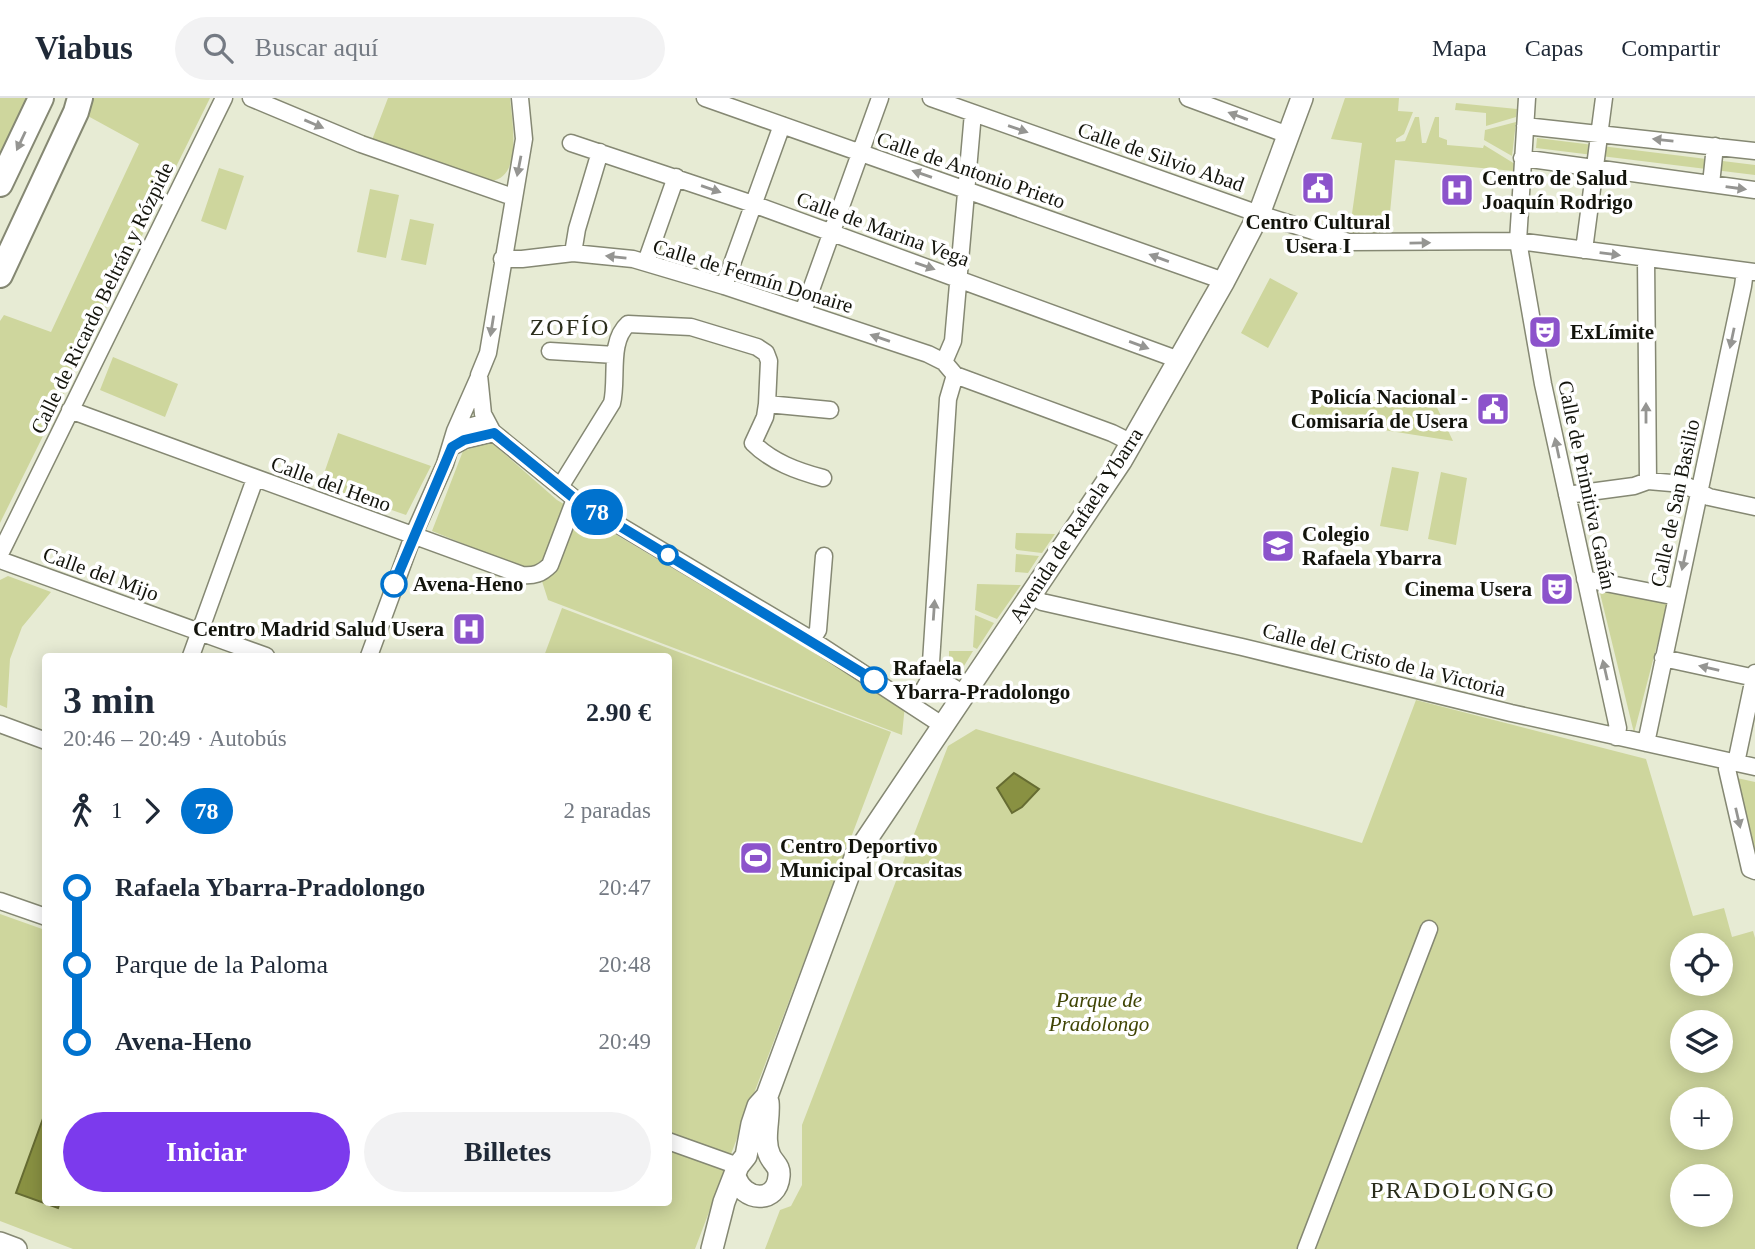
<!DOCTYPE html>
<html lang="es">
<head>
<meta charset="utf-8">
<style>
	body { margin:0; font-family:Georgia,serif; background:#f2f2f3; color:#1f2937; height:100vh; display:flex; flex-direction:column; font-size:26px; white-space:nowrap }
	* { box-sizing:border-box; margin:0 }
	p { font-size:23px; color:#747a83 }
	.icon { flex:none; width:38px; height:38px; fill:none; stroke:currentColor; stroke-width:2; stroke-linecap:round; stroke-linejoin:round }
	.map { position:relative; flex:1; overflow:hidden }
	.side { position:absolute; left:42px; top:555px; width:630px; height:553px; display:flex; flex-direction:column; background:#fff; border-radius:7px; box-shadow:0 4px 18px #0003 }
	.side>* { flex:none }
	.badge { padding:0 14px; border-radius:23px; font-size:24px; line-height:46px }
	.fabs { position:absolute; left:1670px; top:835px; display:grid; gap:14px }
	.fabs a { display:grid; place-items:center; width:63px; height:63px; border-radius:50%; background:#fff; box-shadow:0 4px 18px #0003; font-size:35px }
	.map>.badge { position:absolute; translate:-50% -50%; box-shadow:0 0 0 4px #fff }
	.legs { display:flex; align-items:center; gap:10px; height:77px; padding:0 21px; font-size:23px }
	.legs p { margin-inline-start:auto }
	.headline { display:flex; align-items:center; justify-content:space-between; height:119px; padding:0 21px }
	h1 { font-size:38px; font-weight:700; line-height:52px }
	.cta { display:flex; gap:14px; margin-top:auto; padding:14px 21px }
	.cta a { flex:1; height:80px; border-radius:42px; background:#7c3aed; color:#fff; font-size:28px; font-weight:700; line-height:80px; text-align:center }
	.cta a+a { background:#f2f2f3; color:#1f2937 }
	ul { padding:0 21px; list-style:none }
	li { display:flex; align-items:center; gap:24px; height:77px; font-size:26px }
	li i { display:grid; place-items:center; width:10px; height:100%; margin:0 9px; background:currentColor }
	li i::after { content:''; width:18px; height:18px; margin:-9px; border:5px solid; border-radius:50%; background:#fff }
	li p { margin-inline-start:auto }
	li:first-child i { background:linear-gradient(#0000 50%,currentColor 0) }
	li:last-child i { background:linear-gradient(currentColor 50%,#0000 0) }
	header { display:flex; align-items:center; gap:42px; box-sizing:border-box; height:98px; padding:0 35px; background:#fff; border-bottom:2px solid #e0e1e3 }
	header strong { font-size:33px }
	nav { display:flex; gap:38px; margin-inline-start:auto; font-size:24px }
	.search { width:490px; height:63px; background:#f2f2f3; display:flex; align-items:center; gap:18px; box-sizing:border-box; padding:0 24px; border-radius:38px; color:#747a83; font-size:26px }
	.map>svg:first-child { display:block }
	.green { fill:#ced69d; fill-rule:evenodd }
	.water { fill:#899142; stroke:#666c32; stroke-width:2 }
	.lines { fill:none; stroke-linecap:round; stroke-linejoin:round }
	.minor-casing { stroke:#858873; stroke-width:19 }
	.major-casing { stroke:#858873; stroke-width:24 }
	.highway-casing { stroke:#858873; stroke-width:28 }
	.minor { stroke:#fff; stroke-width:16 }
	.major { stroke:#fff; stroke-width:21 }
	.highway { stroke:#fff; stroke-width:24 }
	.oneway { fill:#959592 }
	.line-1-casing { stroke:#fff; stroke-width:16 }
	.line-1 { stroke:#0072ce; stroke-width:10 }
	.stop-1-dot { fill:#fff; stroke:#0072ce; stroke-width:3.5 }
	.labels { text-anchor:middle; stroke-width:7; stroke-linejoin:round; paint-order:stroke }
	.street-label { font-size:21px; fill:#13140c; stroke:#fff }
	.poi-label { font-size:21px; font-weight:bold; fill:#13140c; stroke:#fff; text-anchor:start }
	.stop-label { font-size:21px; font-weight:bold; fill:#13140c; stroke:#fff; text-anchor:start }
	.park-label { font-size:21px; font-style:italic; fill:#404505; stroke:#fff }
	.quarter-label { font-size:24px; letter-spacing:2px; fill:#2a2d1b; stroke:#fff }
</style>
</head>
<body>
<header>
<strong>Viabus</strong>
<div class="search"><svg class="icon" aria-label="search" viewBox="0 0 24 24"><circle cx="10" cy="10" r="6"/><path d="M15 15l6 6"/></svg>Buscar aquí</div>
<nav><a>Mapa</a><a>Capas</a><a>Compartir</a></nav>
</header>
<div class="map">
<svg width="1755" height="1151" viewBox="0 0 1755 1151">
	<rect width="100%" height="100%" fill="#e7ebd4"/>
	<path class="green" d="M0 0H31L0 70Z
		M90 0H210L0 425V223L4 217 51 234 139 46 86 17Z
		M388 0H510C512 22 523 80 491 83L372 42Z
		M1345 0H1399L1398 13 1413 14 1404 36 1396 41V44L1405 43 1415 19H1419L1422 45H1426L1435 19H1439V39L1447 42V47L1483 50 1484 47 1515 66 1514 73 1395 62 1387 146 1348 144 1362 45 1331 41Z
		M1456 5 1517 11 1516 19 1486 28V15L1455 12Z
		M1516 24 1512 58 1484 42 1485 32Z
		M1537 40 1755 67V77L1536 50Z
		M219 70 244 78 226 132 201 123Z
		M370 91 399 97 386 160 357 154Z
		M410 121 434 126 426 167 401 162Z
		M1270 180 1298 195 1268 250 1241 235Z
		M113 259 178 286 165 319 100 292Z
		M1431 297 1453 343 1308 320 1311 306Z
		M338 335 431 368 406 417 320 387Z
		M491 344 557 402 905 607 902 637 548 502 540 477 432 433 463 353Z
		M1392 369 1419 374 1408 433 1380 428Z
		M1441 374 1467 380 1456 447 1428 441Z
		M1016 435 1055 436 1042 455 1017 452 1015 450Z
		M1016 456 1039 458 1028 475 1015 474Z
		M8 478 51 494 22 529 10 561 7 610 0 607V482Z
		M977 486 1021 487 997 521 975 512Z
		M1599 491 1668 505 1634 635Z
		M562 510 891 634 695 1151H73L0 1123V816L45 832 46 1104H668V558H544Z
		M975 517 994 525 977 551 973 549Z
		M949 553H973L961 573H953L949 569Z
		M1416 602 1646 661 1693 818 1724 810 1732 839 1753 833 1755 840V1151H765L780 1112 791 1108 802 1087V1027L948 648 976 631 1362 745ZM1682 847H1720V886H1682ZM1682 924H1720V962H1682ZM1682 1001H1720V1040H1682ZM1682 1078H1720V1116H1682Z
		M1737 680 1755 684V753L1735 681Z"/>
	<path class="water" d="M1014 675 1039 691 1022 709 1012 715 997 690Z
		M45 1015 46 1104H60L58 1110 16 1095Z"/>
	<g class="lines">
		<defs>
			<path id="minor" d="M251 0 361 46 513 99
				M705 0 1224 183
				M931 0 1259 116 1348 144 1518 143 1755 174
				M1188 0 1288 37
				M1527 0 1518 143 1543 286 1618 630 1616 639
				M1525 28 1755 53
				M571 45 753 106 1179 262
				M1522 60 1755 92
				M1711 86 1715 48
				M1584 152 1604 0
				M573 155 577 131 600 54
				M1646 160 1648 383
				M502 161H522L573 155 633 161 724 188 928 256 944 264
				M646 164 676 79
				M724 188 782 27
				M803 214 880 0
				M550 253 615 257
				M955 277 1112 335 1132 345
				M767 306 830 312
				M70 312 522 477C534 478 541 476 550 467L575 401
				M455 333 479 326 494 335 575 401 812 542 942 627
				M492 333 483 316 479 277 488 255 524 41 520 0
				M452 349 465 342 494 335
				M560 389 612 305C618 281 608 244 628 226L691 229 757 249 766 255 769 263 767 306 765 319 753 345C772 364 797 373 823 380
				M1567 397 1634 388 1648 383 1683 386 1709 399 1755 409
				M0 456 224 0
				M0 462 266 558
				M1585 481 1677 499
				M1031 498 1042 504 1242 549 1511 615 1755 669
				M812 542 818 532 824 458
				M191 558 255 381
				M369 558 413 438 445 366 455 333 478 281
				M1663 560 1755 580
				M930 580 951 588 964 596
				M909 605 924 591 930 580 948 301 955 277 944 264 953 243 973 15
				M0 626 46 643
				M1646 645 1743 188 1745 173
				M1729 663 1727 671 1750 771 1755 773
				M1736 665 1755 575
				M0 803 46 819
				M668 1043 738 1068
				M1306 1151 1429 831"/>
			<path id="major" d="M735 1078C743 1104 777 1106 779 1078 780 1068 774 1066 770 1058 762 1041 770 1021 768 1004
				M0 1145 16 1151
				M712 1151 724 1104 738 1068 746 1058 752 1026 758 1008 767 998 856 757 1121 363 1224 183 1259 116 1302 0"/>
			<path id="highway" d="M0 86 41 0
				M0 177 76 14 80 0"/>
		</defs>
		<use href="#minor" class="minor-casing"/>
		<use href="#major" class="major-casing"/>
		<use href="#highway" class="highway-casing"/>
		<use href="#minor" class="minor"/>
		<use href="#major" class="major"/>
		<use href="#highway" class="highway"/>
	</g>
	<defs><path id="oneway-solid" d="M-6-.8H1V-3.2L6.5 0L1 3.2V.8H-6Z" transform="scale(1.75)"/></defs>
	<g class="oneway">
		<use href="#oneway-solid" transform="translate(1238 18) rotate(-160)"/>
		<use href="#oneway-solid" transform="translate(314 26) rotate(23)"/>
		<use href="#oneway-solid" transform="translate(1018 31) rotate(19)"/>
		<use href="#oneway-solid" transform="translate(1663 42) rotate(-174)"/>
		<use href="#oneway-solid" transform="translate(21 43) rotate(115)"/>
		<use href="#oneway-solid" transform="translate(519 68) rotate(101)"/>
		<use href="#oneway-solid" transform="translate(922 76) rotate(-161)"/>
		<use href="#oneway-solid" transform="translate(1736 90) rotate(8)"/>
		<use href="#oneway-solid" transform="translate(711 91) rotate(19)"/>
		<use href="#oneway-solid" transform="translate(1420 145) rotate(-1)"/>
		<use href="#oneway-solid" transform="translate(1610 156) rotate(7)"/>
		<use href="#oneway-solid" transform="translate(616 159) rotate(-174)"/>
		<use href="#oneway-solid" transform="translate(1159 160) rotate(-160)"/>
		<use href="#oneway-solid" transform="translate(925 168) rotate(19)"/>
		<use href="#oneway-solid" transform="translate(492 228) rotate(99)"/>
		<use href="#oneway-solid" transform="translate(880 240) rotate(-161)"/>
		<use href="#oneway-solid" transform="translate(1732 240) rotate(102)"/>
		<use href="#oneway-solid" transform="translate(1139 247) rotate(20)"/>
		<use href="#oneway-solid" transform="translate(1646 315) rotate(-90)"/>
		<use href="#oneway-solid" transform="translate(1557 350) rotate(-102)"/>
		<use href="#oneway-solid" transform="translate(1684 462) rotate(102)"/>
		<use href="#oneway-solid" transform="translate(934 512) rotate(-86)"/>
		<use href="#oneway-solid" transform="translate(1709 570) rotate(-167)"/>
		<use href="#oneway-solid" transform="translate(1605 572) rotate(-103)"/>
		<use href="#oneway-solid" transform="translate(1738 720) rotate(77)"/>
	</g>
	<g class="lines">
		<defs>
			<path id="line-1" d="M394 486 452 349 464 342 494 335 575 401 874 582"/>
		</defs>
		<use href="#line-1" class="line-1-casing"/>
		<use href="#line-1" class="line-1"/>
	</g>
	<defs>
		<symbol id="civic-square" viewBox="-11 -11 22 22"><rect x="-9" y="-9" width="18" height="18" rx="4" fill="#8c53cb" stroke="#fff"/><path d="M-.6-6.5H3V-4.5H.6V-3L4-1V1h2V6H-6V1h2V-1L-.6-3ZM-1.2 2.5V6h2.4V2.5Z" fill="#fff"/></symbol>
		<symbol id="hospital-square" viewBox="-11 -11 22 22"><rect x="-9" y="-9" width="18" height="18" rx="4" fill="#8c53cb" stroke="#fff"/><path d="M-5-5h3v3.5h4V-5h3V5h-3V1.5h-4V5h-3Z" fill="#fff"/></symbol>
		<symbol id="theatre-square" viewBox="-11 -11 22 22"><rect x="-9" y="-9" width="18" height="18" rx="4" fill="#8c53cb" stroke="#fff"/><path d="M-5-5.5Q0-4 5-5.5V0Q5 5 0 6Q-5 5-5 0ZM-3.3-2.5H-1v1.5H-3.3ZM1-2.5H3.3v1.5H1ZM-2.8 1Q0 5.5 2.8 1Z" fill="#fff"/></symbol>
		<symbol id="school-square" viewBox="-11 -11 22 22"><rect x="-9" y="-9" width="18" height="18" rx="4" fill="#8c53cb" stroke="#fff"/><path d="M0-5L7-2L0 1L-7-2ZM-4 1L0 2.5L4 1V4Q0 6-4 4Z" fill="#fff"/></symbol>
		<symbol id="stadium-square" viewBox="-11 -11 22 22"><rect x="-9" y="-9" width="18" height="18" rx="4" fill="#8c53cb" stroke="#fff"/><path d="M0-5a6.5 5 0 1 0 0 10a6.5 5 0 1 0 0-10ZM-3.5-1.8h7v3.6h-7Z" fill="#fff"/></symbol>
	</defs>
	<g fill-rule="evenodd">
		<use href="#civic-square" x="1299" y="71" width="38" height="38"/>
		<use href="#hospital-square" x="1438" y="73" width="38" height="38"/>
		<use href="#theatre-square" x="1526" y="215" width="38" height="38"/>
		<use href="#civic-square" x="1474" y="292" width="38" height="38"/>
		<use href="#school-square" x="1259" y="429" width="38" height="38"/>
		<use href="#theatre-square" x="1538" y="472" width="38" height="38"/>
		<use href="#hospital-square" x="450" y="512" width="38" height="38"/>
		<use href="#stadium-square" x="737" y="741" width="38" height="38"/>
	</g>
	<g class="stop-1-dot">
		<circle cx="668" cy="457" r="9"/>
		<circle cx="394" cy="486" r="12"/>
		<circle cx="874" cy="582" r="12"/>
	</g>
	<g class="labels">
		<g class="street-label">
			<text transform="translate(1161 59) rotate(19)" y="7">Calle de Silvio Abad</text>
			<text transform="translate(971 72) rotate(19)" y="7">Calle de Antonio Prieto</text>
			<text transform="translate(883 131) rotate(20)" y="7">Calle de Marina Vega</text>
			<text transform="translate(753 178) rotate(17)" y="7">Calle de Fermín Donaire</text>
			<text transform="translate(102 200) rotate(-64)" y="7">Calle de Ricardo Beltrán y Rózpide</text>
			<text transform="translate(331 386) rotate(20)" y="7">Calle del Heno</text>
			<text transform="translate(1587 387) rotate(78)" y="7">Calle de Primitiva Gañán</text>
			<text transform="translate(1675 405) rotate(-78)" y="7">Calle de San Basilio</text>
			<text transform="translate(1076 427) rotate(-57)" y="7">Avenida de Rafaela Ybarra</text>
			<text transform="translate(101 476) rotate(20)" y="7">Calle del Mijo</text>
			<text transform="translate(1384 562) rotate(14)" y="7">Calle del Cristo de la Victoria</text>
		</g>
		<g class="poi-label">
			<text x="1482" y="87">Centro de Salud<tspan x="1482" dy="24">Joaquín Rodrigo</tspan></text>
			<text x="1318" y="131" text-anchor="middle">Centro Cultural<tspan x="1318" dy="24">Usera I</tspan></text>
			<text x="1570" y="241">ExLímite</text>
			<text x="1468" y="306" text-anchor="end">Policía Nacional -<tspan x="1468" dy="24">Comisaría de Usera</tspan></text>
			<text x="1302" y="443">Colegio<tspan x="1302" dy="24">Rafaela Ybarra</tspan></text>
			<text x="1532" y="498" text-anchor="end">Cinema Usera</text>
			<text x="444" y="538" text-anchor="end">Centro Madrid Salud Usera</text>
			<text x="780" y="755">Centro Deportivo<tspan x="780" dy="24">Municipal Orcasitas</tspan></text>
		</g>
		<g class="stop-label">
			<text x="413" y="493">Avena-Heno</text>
			<text x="893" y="577">Rafaela<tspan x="893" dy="24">Ybarra-Pradolongo</tspan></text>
		</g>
		<g class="park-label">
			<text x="1099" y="909">Parque de<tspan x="1099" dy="24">Pradolongo</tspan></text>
		</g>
		<g class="quarter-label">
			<text x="570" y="237">ZOFÍO</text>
			<text x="1463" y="1100">PRADOLONGO</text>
		</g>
	</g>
</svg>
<div class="fabs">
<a><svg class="icon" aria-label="locate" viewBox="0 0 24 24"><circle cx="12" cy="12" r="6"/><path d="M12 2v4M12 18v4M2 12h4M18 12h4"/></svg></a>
<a><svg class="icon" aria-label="layers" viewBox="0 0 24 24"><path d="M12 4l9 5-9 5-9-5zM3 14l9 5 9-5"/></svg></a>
<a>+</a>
<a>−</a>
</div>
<b class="badge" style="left:597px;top:414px;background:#0072ce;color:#fff">78</b>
<section class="side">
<div class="headline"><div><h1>3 min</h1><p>20:46 – 20:49 · Autobús</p></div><b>2.90 €</b></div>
<div class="legs"><svg class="icon" aria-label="walk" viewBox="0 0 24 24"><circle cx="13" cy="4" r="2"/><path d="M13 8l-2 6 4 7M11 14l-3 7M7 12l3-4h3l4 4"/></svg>1<svg class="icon" aria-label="forward" viewBox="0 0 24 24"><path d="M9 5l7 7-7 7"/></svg><b class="badge" style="background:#0072ce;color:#fff">78</b><p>2 paradas</p></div>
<ul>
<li><i style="color:#0072ce"></i><b>Rafaela Ybarra-Pradolongo</b><p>20:47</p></li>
<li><i style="color:#0072ce"></i><span>Parque de la Paloma</span><p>20:48</p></li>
<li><i style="color:#0072ce"></i><b>Avena-Heno</b><p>20:49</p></li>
</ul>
<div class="cta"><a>Iniciar</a><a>Billetes</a></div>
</section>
</div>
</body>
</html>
